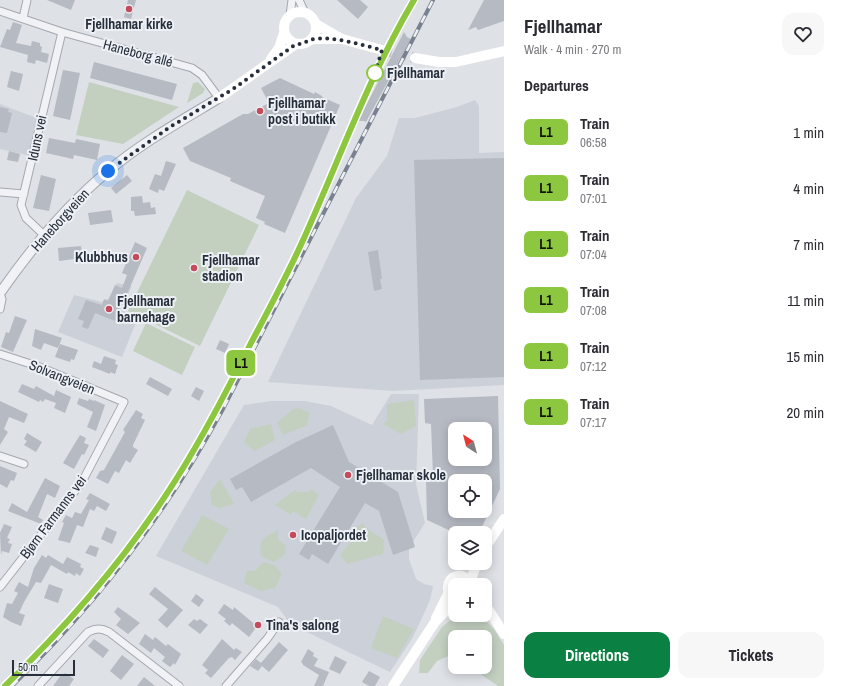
<!DOCTYPE html>
<html lang="en">
<head>
<meta charset="utf-8">
<style>
	body { margin:0; font-family:"Archivo Narrow",sans-serif; background:#f7f7f7; color:#2b2b33; height:100vh; display:flex; flex-direction:column; font-size:15px; white-space:nowrap }
	* { box-sizing:border-box; margin:0 }
	p { font-size:13px; color:#7c7c81 }
	.icon { flex:none; width:22px; height:22px; fill:none; stroke:currentColor; stroke-width:2; stroke-linecap:round; stroke-linejoin:round }
	.map { position:relative; flex:1; overflow:hidden }
	.sheet { display:flex; flex-direction:column; background:#fff; width:340px }
	.sheet>* { flex:none }
	.badge { padding:0 8px; border-radius:6px; font-size:14px; line-height:26px }
	.needle { width:26px; rotate:324deg }
	.buttons { position:absolute; left:448px; top:422px; display:grid; gap:8px }
	.buttons a { display:grid; place-items:center; width:44px; height:44px; border-radius:8px; background:#fff; box-shadow:0 2px 10px #0003; font-size:20px }
	.scale { position:absolute; left:12px; bottom:10px; width:63px; box-sizing:border-box; padding-left:4px; border:2px solid #282f3c; border-top:0; font-size:11px; line-height:14px; white-space:nowrap; color:#282f3c; -webkit-text-stroke:3px #edf0f4; paint-order:stroke }
	.you { position:absolute; width:20px; height:20px; margin:-10px; border:3px solid #fff; border-radius:50%; background:#1a73e8; box-shadow:0 0 0 6px #1a73e833 }
	.map>.badge { position:absolute; translate:-50% -50%; box-shadow:0 0 0 2px #fff }
	h2 { padding:0 20px; font-size:15px; line-height:36px }
	.round { display:grid; place-items:center; flex:none; width:42px; height:42px; border-radius:12px; background:#f7f7f7 }
	.summary { display:flex; align-items:center; justify-content:space-between; height:68px; padding:0 20px }
	h1 { font-size:19px; font-weight:700; line-height:30px }
	.cta { display:flex; gap:8px; margin-top:auto; padding:8px 20px }
	.cta a { flex:1; height:46px; border-radius:12px; background:#0b8043; color:#fff; font-size:16px; font-weight:700; line-height:46px; text-align:center }
	.cta a+a { background:#f7f7f7; color:#2b2b33 }
	ul { padding:0; list-style:none }
	li { display:flex; align-items:center; gap:12px; height:56px; padding:0 20px }
	li div { flex:1 }
	li b { display:block; font-size:15px }
	li em { font-style:normal }
	li .badge { min-width:44px; font-weight:700; text-align:center }
	main { display:flex; flex:1; min-height:0 }
	.map>svg:first-child { display:block }
	.built { fill:#ccd0d8 }
	.green { fill:#c3d0c0 }
	.building { fill:#b6bac3; fill-rule:evenodd }
	.lines { fill:none; stroke-linecap:round; stroke-linejoin:round }
	.secondary-tunnel { stroke:#babdc4; stroke-width:10; stroke-dasharray:10 5; stroke-linecap:butt }
	.minor-casing { stroke:#a4a8b0; stroke-width:9 }
	.tertiary-casing { stroke:#a4a8b0; stroke-width:11 }
	.minor { stroke:#f0f2f5; stroke-width:7 }
	.tertiary { stroke:#f0f2f5; stroke-width:9 }
	.secondary { stroke:#fff; stroke-width:10 }
	.rail-casing { stroke:#79808f; stroke-width:4 }
	.rail { stroke:#edf0f4; stroke-width:2.5; stroke-dasharray:8; stroke-linecap:butt }
	.line-casing { stroke:#fff; stroke-width:9 }
	.line { stroke:#8dc63f; stroke-width:6 }
	.walk { stroke:#282f3c; stroke-width:4; stroke-dasharray:0 7.2 }
	.poi-dot { fill:#c34b5b; stroke:#edf0f4; stroke-width:1.5 }
	.stop-dot { fill:#fff; stroke:#8dc63f; stroke-width:2 }
	.labels { text-anchor:middle; stroke-width:4; stroke-linejoin:round; paint-order:stroke }
	.poi-label { font-size:14px; font-weight:bold; fill:#282f3c; stroke:#edf0f4; text-anchor:start }
	.street-label { font-size:14px; fill:#282f3c; stroke:#edf0f4 }
	.stop-label { font-size:14px; font-weight:bold; fill:#282f3c; stroke:#edf0f4; text-anchor:start }
</style>
</head>
<body>
<main>
<div class="map">
<svg width="504" height="686" viewBox="0 0 504 686">
	<rect width="100%" height="100%" fill="#dee1e6"/>
	<path class="built" d="M475 100 479 106V153L504 152V385L393 391 268 382 356 198 387 156 399 118H415L457 107Z
		M0 104 39 119 31 156 0 149Z
		M117 283 132 286 121 309 137 320 122 357 58 332 74 295 102 302 109 298Z
		M391 394H419L416 484 425 523 409 548V559L416 579 424 584 433 586 430 600 421 620 412 639 390 672 290 624 278 607 156 556 244 405 271 401H305L331 406 372 425Z"/>
	<path class="green" d="M89 82 179 107 123 144 76 135Z
		M198 82 205 89 203 93 187 103 193 83Z
		M187 190 259 225 200 346 128 311Z
		M146 323 195 347 182 375 133 351Z
		M414 400 416 426 401 434 383 424 387 421V404Z
		M299 408 310 413 307 422 308 425 283 435 277 423 293 409Z
		M271 424 275 440 254 451 244 442 250 429Z
		M220 479 235 505 233 504 220 508 212 505 210 492Z
		M311 489 319 495 306 519 293 511 291 515 275 505 295 490 297 492H309Z
		M202 515 229 529 207 565 181 551Z
		M363 523 365 527 384 540 383 554 347 564 340 555 352 540 350 537 357 527Z
		M278 530V540L286 545 285 555 274 562 261 556C259 538 262 539 278 530Z
		M263 562 274 565 282 574 275 588 260 591 244 583 247 571H255Z
		M463 615H480L494 629 504 645V686H498L470 667H485V637H455V657L451 655 437 661 428 673H419L420 660 442 627 452 619Z
		M383 616 414 629 397 658 371 648Z"/>
	<path class="building" d="M47 0H75L71 10Z
		M128 0H136L131 19 124 17Z
		M337 0H360L368 7 358 19Z
		M484 0H504V21L478 30 476 27 468 30Z
		M13 22 22 25 16 43 31 46 32 41 40 43V46L42 47 41 52 49 54 47 63 36 60 35 64 27 62 28 55 0 47 7 29 10 30Z
		M404 32 407 37 411 39 366 122 364 121H358Z
		M94 62 177 84 172 100 90 78Z
		M63 70 80 73 70 120 53 116Z
		M11 71 23 74 19 91 7 87Z
		M280 78 314 94 315 92 322 96V97L340 105 285 233 264 224 265 222 256 218 265 196 230 181 231 178 190 161 183 148 243 114H248L269 103 261 88Z
		M0 107 9 109 8 112 12 113 7 133 0 132Z
		M49 138 75 143 76 139 100 144 97 160 74 155 73 159 46 153Z
		M9 151 20 154 18 162 7 160Z
		M504 158V377L420 380 414 160Z
		M166 161 176 164 164 191 159 189 158 193 149 189 155 174 161 176Z
		M41 175 56 179 49 211 33 208Z
		M127 175 132 181 116 194 111 188Z
		M142 196 143 203 150 202 151 208 155 207 156 214 135 216 134 211H131V197Z
		M111 210 113 222 90 225 88 213Z
		M135 242 147 248 127 294 125 293 115 321 95 313 88 329 82 327 84 321 78 319 86 300 102 305 104 299 108 301 115 285 122 288 127 275 122 273Z
		M81 246 82 258 59 261 58 248Z
		M378 250 382 279H380L382 289 374 291 368 252Z
		M15 316 27 320 13 352 1 347 6 332 9 333Z
		M35 329 62 338 58 348 44 343 41 350 32 346Z
		M220 340 229 344 225 353 216 349Z
		M60 344 78 350 74 360 71 359 70 362 55 357Z
		M104 356 116 360 115 364 118 365 115 374 110 372V374L92 367 94 361 101 364Z
		M150 377 172 389 168 396 146 384Z
		M22 384 34 389 36 386 54 396 56 390 71 397 65 413 54 408 56 403 45 399 43 402 40 400 39 402 18 392Z
		M196 387 204 391 199 401 191 396Z
		M498 396 500 489 479 533H455L427 520 426 478 433 476 431 424 425 423 424 399ZM455 429H485V459H455ZM455 481H485V511H455Z
		M79 398 88 401 89 399 94 401V400L105 405 96 431 87 427 93 412 77 404Z
		M0 401 28 414 24 423 9 417 4 429 8 432 0 445Z
		M136 410 143 414 141 418 145 420 133 445V447L138 450 130 463 126 460 119 473 115 471 108 484 96 478 100 471 104 470 125 432 123 430Z
		M333 425 349 462 398 492 415 547 393 555 379 511 365 503 328 564 312 554 309 560 299 554 340 487 311 468 251 502 242 487 236 490 230 479 296 442Z
		M27 433 42 442 36 452 24 445 27 441 24 439Z
		M80 435 86 438 84 443 89 445 84 455 82 454 74 469 63 463Z
		M0 466 17 473 14 481 11 480 7 488 0 484Z
		M45 478 60 486 55 498 47 494 38 517 43 520 41 524 8 511 12 503 27 512Z
		M90 493 110 504 106 511 97 506 94 511 90 509 83 527 77 525 70 543 58 540 64 523 62 522 66 515 72 518 75 512 81 514 89 500 86 499Z
		M4 524 12 527 7 538 10 539 8 543 12 544 9 553 2 551 1 555 0 533Z
		M106 527 117 532 112 544 101 539Z
		M90 545 99 548 96 557 85 553Z
		M42 555 46 558 48 555 63 564 67 557 81 564 80 567 84 569 80 576 76 573 75 576 68 572 67 574 51 565 41 583 36 582 24 602 19 613 25 615 21 626 11 622 3 617 7 603 12 604 18 593 14 591 19 582 28 587 34 568Z
		M49 584 63 589 58 603 44 598Z
		M155 587 183 610 167 628 158 620 168 609 149 594Z
		M196 594 204 600 199 607 191 601Z
		M224 604 233 610 234 607 257 626 249 637 232 623 230 626 224 621 226 619 218 613Z
		M118 607 140 623 128 634 116 625 121 619 114 612Z
		M194 619 197 621 200 619 208 625 200 634 188 625Z
		M145 634 153 640 155 637 166 646 168 644 181 654 175 665 174 663 170 667 162 661 165 657 154 648 151 653 139 644Z
		M94 639 109 650 103 658 88 646Z
		M222 639 234 650 236 648 242 652 235 660 232 657 229 658 211 678 205 673 208 670 202 665Z
		M279 642 288 650 269 672 262 666 258 671 250 666 256 659 261 663Z
		M308 649 314 653 313 656 318 659 314 666 329 672 323 686H314L319 675 303 665V664L301 662Z
		M122 655 134 664 121 680 110 671Z
		M335 656 347 662 340 674 329 669Z
		M369 671 380 677 375 686H369L362 682Z
		M65 673 74 679 69 686H53L61 675 63 676Z
		M144 677 155 686H137Z"/>
	<g class="lines">
		<path class="secondary-tunnel" d="M382 50 415 58"/>
		<defs>
			<path id="minor" d="M299 0 305 13
				M0 11 62 32 192 68 202 75 219 98
				M290 15 292 0
				M23 18 27 0
				M0 192 24 194
				M45 236 26 218 21 205 62 32
				M0 294 2 299 0 309
				M0 354 37 366 124 402 82 482 0 587
				M0 456 24 464
				M38 686 88 632C96 628 101 628 109 632L179 686
				M226 686 267 639 279 622"/>
			<path id="tertiary" d="M0 293C30 250 66 206 107 172 141 143 181 121 219 98"/>
		</defs>
		<use href="#minor" class="minor-casing"/>
		<use href="#tertiary" class="tertiary-casing"/>
		<use href="#minor" class="minor"/>
		<use href="#tertiary" class="tertiary"/>
		<path class="secondary" d="M284 28a16 16 0 1 1 32 0a16 16 0 1 1-32 0Z
			M316 24 342 39 382 50
			M312 39H340
			M415 58 439 62H456L504 51
			M271 59 279 48 284 33
			M219 98 296 44
			M485 548 504 519
			M470 582 477 563
			M455 598 448 590C446 574 466 570 470 585
			M485 604 504 634
			M436 618 449 592
			M393 686 435 622 455 601"/>
		<defs>
			<path id="rail" d="M289 270 374 75 414 0
				M12 686C97 604 167 513 223 409L433 0"/>
		</defs>
		<use href="#rail" class="rail-casing"/>
		<use href="#rail" class="rail"/>
	</g>
	<g class="lines">
		<defs>
			<path id="line" d="M5 686C69 624 127 557 175 481 203 437 227 390 251 343 269 309 288 274 304 238 340 158 369 76 414 0"/>
		</defs>
		<use href="#line" class="line-casing"/>
		<use href="#line" class="line"/>
		<path class="walk" d="M108 171 170 127 233 89 296 44C304 45 307 40 314 39 335 36 361 45 382 50L375 73"/>
	</g>
	<g class="poi-dot">
		<circle cx="129" cy="9" r="4"/>
		<circle cx="260" cy="111" r="4"/>
		<circle cx="136" cy="257" r="4"/>
		<circle cx="194" cy="268" r="4"/>
		<circle cx="109" cy="309" r="4"/>
		<circle cx="348" cy="475" r="4"/>
		<circle cx="293" cy="535" r="4"/>
		<circle cx="258" cy="625" r="4"/>
	</g>
	<circle class="stop-dot" cx="375" cy="73" r="8"/>
	<g class="labels">
		<g class="poi-label">
			<text x="129" y="29" text-anchor="middle">Fjellhamar kirke</text>
			<text x="268" y="108">Fjellhamar<tspan x="268" dy="16">post i butikk</tspan></text>
			<text x="128" y="262" text-anchor="end">Klubbhus</text>
			<text x="202" y="265">Fjellhamar<tspan x="202" dy="16">stadion</tspan></text>
			<text x="117" y="306">Fjellhamar<tspan x="117" dy="16">barnehage</tspan></text>
			<text x="356" y="480">Fjellhamar skole</text>
			<text x="301" y="540">Icopaljordet</text>
			<text x="266" y="630">Tina's salong</text>
		</g>
		<g class="street-label">
			<text transform="translate(138 53) rotate(15)" y="5">Haneborg allé</text>
			<text transform="translate(37 138) rotate(-78)" y="5">Iduns vei</text>
			<text transform="translate(60 220) rotate(-48)" y="5">Haneborgveien</text>
			<text transform="translate(62 377) rotate(22)" y="5">Solvangveien</text>
			<text transform="translate(53 517) rotate(-53)" y="5">Bjørn Farmanns vei</text>
		</g>
		<g class="stop-label">
			<text x="387" y="78">Fjellhamar</text>
		</g>
	</g>
</svg>
<div class="buttons">
<a><svg class="needle" viewBox="-14 -14 28 28"><path d="M0-13l5 13h-10z" fill="#e53935"/><path d="M0 13l5-13h-10z" fill="#7c7c81"/></svg></a>
<a><svg class="icon" aria-label="locate" viewBox="0 0 24 24"><circle cx="12" cy="12" r="6"/><path d="M12 2v4M12 18v4M2 12h4M18 12h4"/></svg></a>
<a><svg class="icon" aria-label="layers" viewBox="0 0 24 24"><path d="M12 4l9 5-9 5-9-5zM3 14l9 5 9-5"/></svg></a>
<a>+</a>
<a>−</a>
</div>
<div class="scale">50 m</div>
<div class="you" style="left:108px;top:171px"></div>
<b class="badge" style="left:241px;top:363px;background:#8dc63f;color:#111">L1</b>
</div>
<section class="sheet">
<div class="summary"><div><h1>Fjellhamar</h1><p>Walk · 4 min · 270 m</p></div><a class="round"><svg class="icon" aria-label="heart" viewBox="0 0 24 24"><path d="M12 20l-8-8c-3-5 5-10 8-4 3-6 11-1 8 4z"/></svg></a></div>
<h2>Departures</h2>
<ul>
<li><span class="badge" style="background:#8dc63f;color:#111">L1</span><div><b>Train</b><p>06:58</p></div><em>1 min</em></li>
<li><span class="badge" style="background:#8dc63f;color:#111">L1</span><div><b>Train</b><p>07:01</p></div><em>4 min</em></li>
<li><span class="badge" style="background:#8dc63f;color:#111">L1</span><div><b>Train</b><p>07:04</p></div><em>7 min</em></li>
<li><span class="badge" style="background:#8dc63f;color:#111">L1</span><div><b>Train</b><p>07:08</p></div><em>11 min</em></li>
<li><span class="badge" style="background:#8dc63f;color:#111">L1</span><div><b>Train</b><p>07:12</p></div><em>15 min</em></li>
<li><span class="badge" style="background:#8dc63f;color:#111">L1</span><div><b>Train</b><p>07:17</p></div><em>20 min</em></li>
</ul>
<div class="cta"><a>Directions</a><a>Tickets</a></div>
</section>
</main>
</body>
</html>
